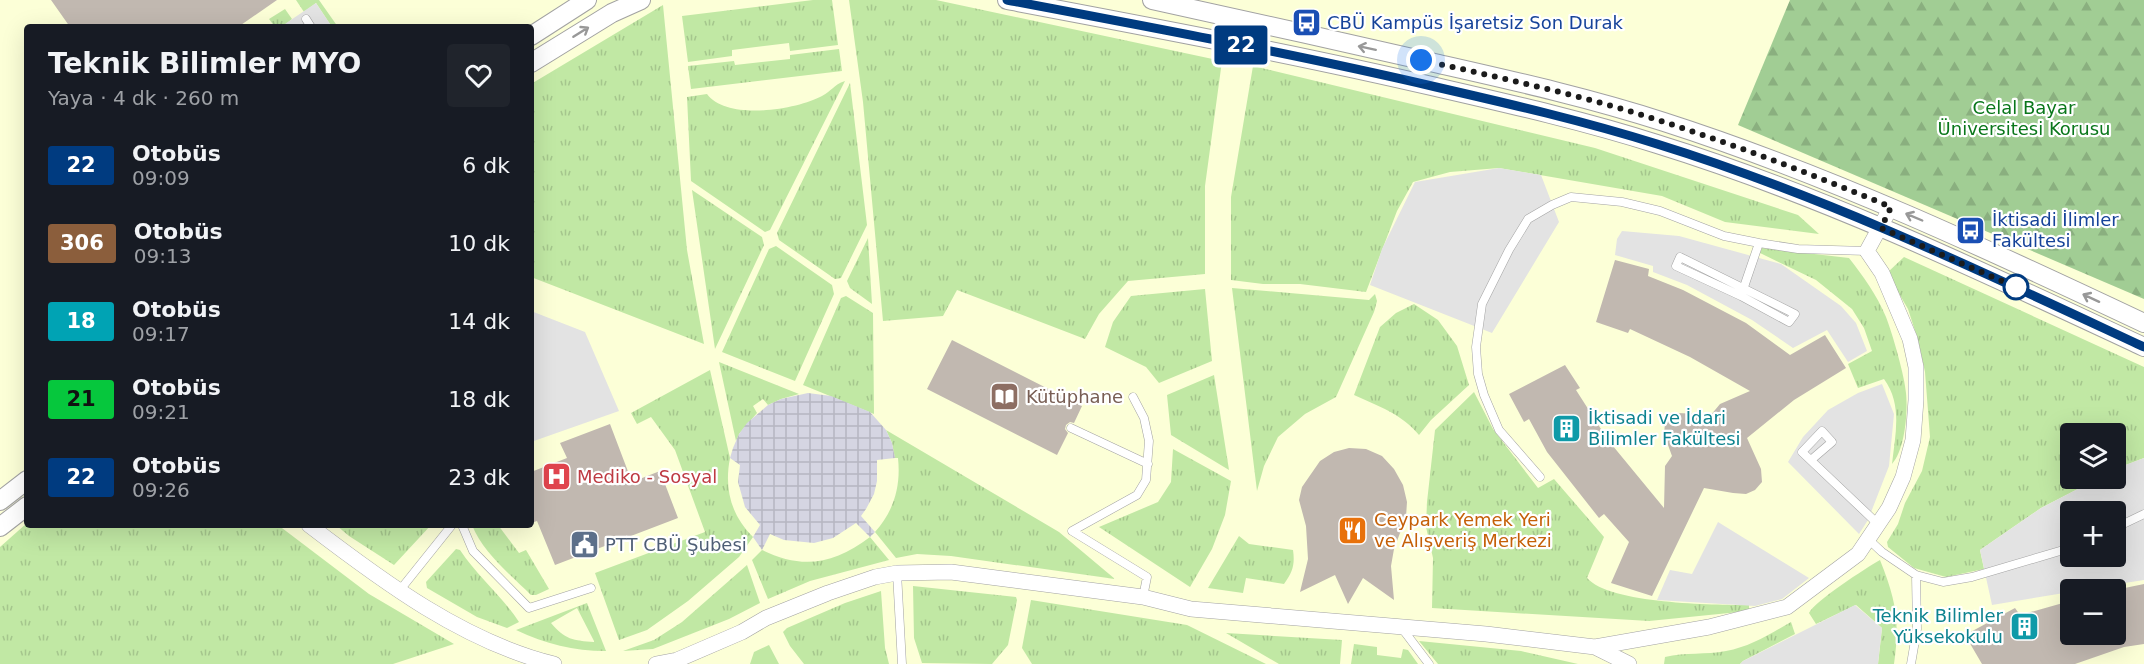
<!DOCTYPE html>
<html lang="tr">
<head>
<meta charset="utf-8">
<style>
	body { margin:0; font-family:"DejaVu Sans",sans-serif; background:#20242c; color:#f1f3f6; height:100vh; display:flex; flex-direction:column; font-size:22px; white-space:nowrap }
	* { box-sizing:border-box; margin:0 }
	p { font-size:20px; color:#9ea1a6 }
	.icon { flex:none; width:33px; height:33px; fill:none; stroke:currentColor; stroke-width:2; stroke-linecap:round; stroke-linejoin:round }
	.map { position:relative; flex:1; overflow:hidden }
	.side { position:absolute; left:24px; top:24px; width:510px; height:504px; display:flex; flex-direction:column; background:#171b24; border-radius:6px; box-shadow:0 6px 24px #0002 }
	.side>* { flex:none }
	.badge { padding:0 12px; border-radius:4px; font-size:21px; line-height:39px }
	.buttons { position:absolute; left:2060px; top:423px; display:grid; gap:12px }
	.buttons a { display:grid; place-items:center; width:66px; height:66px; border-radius:6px; background:#171b24; box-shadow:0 6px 24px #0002; font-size:30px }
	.you { position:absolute; width:30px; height:30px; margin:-15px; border:4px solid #fff; border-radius:50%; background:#1a73e8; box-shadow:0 0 0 9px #1a73e833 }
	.map>.badge { position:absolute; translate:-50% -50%; box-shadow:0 0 0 3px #fff }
	.round { display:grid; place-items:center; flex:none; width:63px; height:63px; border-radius:6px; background:#20242c }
	.overview { display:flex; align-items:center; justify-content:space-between; height:102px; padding:0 24px }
	h1 { font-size:28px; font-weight:600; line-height:45px }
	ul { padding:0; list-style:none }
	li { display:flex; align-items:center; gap:18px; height:78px; padding:0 24px }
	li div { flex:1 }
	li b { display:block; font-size:22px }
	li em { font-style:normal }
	li .badge { min-width:66px; font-weight:700; text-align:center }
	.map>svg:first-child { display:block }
	.education { fill:#fcffd7; fill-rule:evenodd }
	.grass { fill:url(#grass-tufts); fill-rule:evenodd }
	.forest { fill:url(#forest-firs) }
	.parking { fill:#e3e3e3; fill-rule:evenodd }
	.plaza { fill:url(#plaza-grid) }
	.building { fill:#c1b8b0 }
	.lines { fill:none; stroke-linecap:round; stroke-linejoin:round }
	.service-casing { stroke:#a2a2a2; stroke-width:9 }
	.pedestrian-casing { stroke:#a2a2a2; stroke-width:12 }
	.minor-casing { stroke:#a2a2a2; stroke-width:16 }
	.tertiary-casing { stroke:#a2a2a2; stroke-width:20 }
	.service { stroke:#fff; stroke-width:8 }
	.pedestrian { stroke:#fff; stroke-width:10 }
	.minor { stroke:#fff; stroke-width:15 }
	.tertiary { stroke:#fff; stroke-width:18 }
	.oneway { stroke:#989898 }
	.line-casing { stroke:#fff; stroke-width:14 }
	.line { stroke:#003b80; stroke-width:9 }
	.walk { stroke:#1b1b1b; stroke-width:6; stroke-dasharray:0 10.8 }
	.stop-dot { fill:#fff; stroke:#003b80; stroke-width:3 }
	.labels { text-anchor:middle; stroke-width:4.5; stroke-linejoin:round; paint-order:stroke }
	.transit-label { font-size:18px; fill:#164399; stroke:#fff; text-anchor:start }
	.park-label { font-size:18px; fill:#0a771b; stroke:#fff }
	.education-label { font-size:18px; fill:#785e54; stroke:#fff; text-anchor:start }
	.culture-label { font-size:18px; fill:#0d838f; stroke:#fff; text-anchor:start }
	.health-label { font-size:18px; fill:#be3a42; stroke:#fff; text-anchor:start }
	.food-label { font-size:18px; fill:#c56008; stroke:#fff; text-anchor:start }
	.service-label { font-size:18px; fill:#4e5e75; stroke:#fff; text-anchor:start }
</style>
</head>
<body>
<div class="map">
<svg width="2144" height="664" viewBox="0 0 2144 664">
	<defs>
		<pattern id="grass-tufts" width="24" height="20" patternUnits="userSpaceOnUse" patternTransform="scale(1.5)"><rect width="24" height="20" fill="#c1e8a4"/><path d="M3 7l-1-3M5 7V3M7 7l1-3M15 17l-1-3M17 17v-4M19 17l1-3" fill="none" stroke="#a5c68d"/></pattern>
		<pattern id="forest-firs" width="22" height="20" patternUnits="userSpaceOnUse" patternTransform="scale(1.5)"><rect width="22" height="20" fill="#a1cd94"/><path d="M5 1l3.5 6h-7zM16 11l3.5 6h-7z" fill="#8aaf7f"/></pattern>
		<pattern id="plaza-grid" width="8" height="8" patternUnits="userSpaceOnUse" patternTransform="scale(1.5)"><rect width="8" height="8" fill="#d5d5e2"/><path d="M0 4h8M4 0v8" fill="none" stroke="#b6b6c1"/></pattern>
	</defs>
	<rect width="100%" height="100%" fill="#ede9e0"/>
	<path class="education" d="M0 0H2144V664H0ZM27 27H531V525H27ZM2070 434H2115V478H2070ZM2070 512H2115V556H2070ZM2070 590H2115V634H2070Z"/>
	<path class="grass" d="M296 0H319L338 27H332L316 3 304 12Z
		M813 0H832L838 45 790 51 789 43 732 50V56L688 62 682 16Z
		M849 0H936L1222 61 1205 186V274L1128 281 1099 314 1085 339 957 290 943 316 883 321 863 102Z
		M663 5 687 250 704 344 531 277V84Z
		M285 9 292 19 282 27H275L269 19Z
		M839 49 842 71 691 89 688 66 734 61 735 65 790 59V55Z
		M1253 66 1595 148 1798 215 1819 234 1725 222 1662 196 1499 168 1450 172 1413 182 1397 211 1366 292 1300 284H1263L1231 280V197Z
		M845 81 770 230 765 232 691 181 687 97 707 94C727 121 796 110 822 96 832 91 833 85 845 81Z
		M850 83 867 225 841 278 835 279 779 240 777 233Z
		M692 190 762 237 764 245 715 349Z
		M868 238 872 304 850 288 847 281Z
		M776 246 832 285 834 294 795 381 722 352 769 249Z
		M1762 248 1849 258C1863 276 1877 295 1886 317 1892 332 1905 377 1906 393 1908 412 1905 450 1892 464 1895 435 1903 405 1884 379L1858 388 1848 364 1872 351 1864 328 1852 309 1816 280 1760 253Z
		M1904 257 2144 367V458L2115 469V434H2070V478L2097 479 2041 508 1980 550 1984 569 1946 577 1914 568 1888 547 1887 542 1898 524 1905 503 1922 471 1930 437 1925 372 1918 340 1908 309 1887 273Z
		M1232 288 1369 300 1375 294 1377 301 1374 312 1336 397 1305 414 1278 437 1264 466 1257 491Z
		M1205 289 1212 361 1159 383 1146 367 1105 347 1113 322 1131 296Z
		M846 296 873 313 874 414 803 385 841 298Z
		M1414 304 1438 320 1457 346 1469 385 1431 420 1419 435C1402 414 1378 406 1354 395L1380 327 1396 313Z
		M719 362 799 394 781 399 768 405 763 399 753 406 757 413 739 434 736 441Z
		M710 370 730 458C724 489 731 515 753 537L739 557 688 601 647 630 619 640 595 573 705 532 675 450 651 417 637 424 631 413Z
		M1214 375 1229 470 1171 435 1167 395Z
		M1474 392 1493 429 1538 488 1554 479 1604 537 1587 578C1610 604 1714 605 1749 605V611L1649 621 1432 608 1433 558 1426 527 1427 502 1435 430Z
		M886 430 1059 532 1115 579 951 556 917 554 896 558 875 532C894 511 901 486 898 458H895L892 443Z
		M1173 449 1231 481 1225 515 1212 549 1190 587 1099 527 1158 502 1171 482Z
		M27 523V525H278L369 594 454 644 393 664H0V547Z
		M336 525H431L394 565 349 536Z
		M472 525H498L519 553 526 550 549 589 536 595H531C510 574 483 553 472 525Z
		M1239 536 1249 544 1293 550C1295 564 1293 572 1284 584L1246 578 1243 593 1208 588Z
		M870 537 889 560 810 581 768 599 752 560 762 550C803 570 834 564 870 537Z
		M456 549 460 550C477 576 502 596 519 622L507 628 477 617 427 588 426 582Z
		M1880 560C1896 600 1900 621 1894 664H1878L1882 628 1856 605 1816 624 1809 613C1815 601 1866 568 1880 560Z
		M747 565 760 603 729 619 653 649 623 651 654 640 682 622Z
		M913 586 1016 597 1017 600 1008 645 992 664 922 663 914 638Z
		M881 591 885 648 889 664H804L790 646 783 632 787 628 845 603Z
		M1031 600 1187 625 1266 664H1032L1022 648Z
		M587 603 606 651C573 651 546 644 516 630ZM577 608 594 641V642C574 641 564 639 551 623Z
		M1791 622 1795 634 1743 661 1740 664H1664L1665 657C1685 652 1706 655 1726 651 1750 647 1770 634 1791 622Z
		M1226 633 1342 640 1340 664H1279Z
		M1419 641 1521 651 1578 664H1438Z
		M1354 644 1377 647V655L1401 658 1403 649 1408 650 1418 664H1351Z
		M769 645 779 664H750L754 652Z"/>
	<path class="forest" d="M1790 0H2144V299L1738 125Z"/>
	<path class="parking" d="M316 3 332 27 282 26Z
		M1499 168 1541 175 1559 222 1492 333 1370 285 1382 249 1415 182Z
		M1622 231 1679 236 1781 264 1841 306 1856 323 1867 351 1848 362 1827 330 1793 348 1752 320 1687 285 1653 272V266L1615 255 1617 239Z
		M531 311 585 332 619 411 531 442Z
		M1882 384 1894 414 1889 466 1868 520 1859 534 1788 462 1803 437 1828 410 1858 393Z
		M2144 458V580L2086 589 2070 590V592L1992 605 1980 550 2041 508 2097 479 2115 478V469ZM2070 512H2115V556H2070Z
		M1718 522 1809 578 1782 599 1755 606 1657 600 1670 570 1692 574Z
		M1855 605 1882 628 1878 664H1740L1743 661Z"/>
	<path class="plaza" d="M808 393 831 396 870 412 886 430 892 443 895 458 877 460V481L874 494 866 509 861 516 875 532 870 537 856 523 833 538 814 543 784 540 770 534 762 550 753 537 760 525 745 507 738 482 740 465 730 458 733 448 739 434 747 423 768 405 781 399Z"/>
	<path class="building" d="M51 0H277L238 27H70Z
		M1615 260 1649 269 1648 276 1683 290 1746 323 1790 355 1825 335 1846 368 1794 400 1747 438 1761 469 1762 482 1755 490 1746 494 1733 493 1704 488 1652 596 1611 583 1629 542 1604 514 1599 518 1547 452 1529 419 1524 422 1509 394 1565 365 1580 388 1576 390 1608 440 1664 508 1665 466 1672 456 1664 434 1665 423 1677 413 1701 414 1710 416 1720 404 1750 391 1690 357 1630 329 1628 333 1596 322Z
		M952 340 1082 406 1074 423 1070 422 1066 425 1065 429 1068 433 1057 455 927 389Z
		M610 424 632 482 660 471 678 518 555 565 537 521 531 523V472L567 458 560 443Z
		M1349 448 1366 449 1382 456 1394 469 1403 485 1407 502 1406 517 1394 549 1391 566 1394 600 1363 578 1348 604 1335 575 1300 592 1308 559 1306 526 1299 500 1302 487 1320 461 1334 452Z
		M2144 584V644L2124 647 2075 664H1982L1965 635 2015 608 2020 615 2070 601V634H2115V590Z"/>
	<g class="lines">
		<defs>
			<path id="service" d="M306 19 311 27
				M1741 296 1676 266 1680 257 1795 314 1789 322 1741 296 1746 281 1759 243
				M1133 397 1144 418 1149 441 1146 480 1137 495 1072 531 1147 577 1143 597
				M1071 428 1148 464
				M1811 460 1832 442 1822 431 1802 452 1878 524
				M1540 477 1499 430 1484 395 1478 374 1476 347 1482 304 1509 250 1528 219 1552 205 1571 197 1622 202 1660 211 1724 236 1759 243 1798 249 1867 251
				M462 525 473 551 529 608 591 588
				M2115 528 2144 514
				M1868 539 1882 552 1916 575 1943 582 1972 577 2070 548
				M897 573 902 664
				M400 590 452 525
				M1401 627 1429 664
				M1911 664 1917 629 1916 575"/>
			<path id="pedestrian" d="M1252 47 1256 23"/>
			<path id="minor" d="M309 525C382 581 464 642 554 664
				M1595 647 1629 664
				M656 664 677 660 742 632 766 618 828 593 875 577 897 573 951 572 1143 597 1191 609 1486 634 1595 647 1709 627 1787 607 1858 554 1889 508 1903 477 1913 440 1916 400V367L1910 339 1882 273 1867 251 1891 207"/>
			<path id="tertiary" d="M1007 0C1150 27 1294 54 1436 87 1510 104 1585 121 1657 144 1825 196 1985 273 2144 347
				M1152 0C1247 21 1344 42 1439 64 1514 81 1590 98 1664 122 1829 175 1987 249 2144 323
				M531 36 587 0
				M531 63 612 13 641 0
				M0 501 27 480
				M0 527 27 506"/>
		</defs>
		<use href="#service" class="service-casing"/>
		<use href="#pedestrian" class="pedestrian-casing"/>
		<use href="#minor" class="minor-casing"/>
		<use href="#tertiary" class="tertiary-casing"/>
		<use href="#service" class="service"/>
		<use href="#pedestrian" class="pedestrian"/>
		<use href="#minor" class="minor"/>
		<use href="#tertiary" class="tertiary"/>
	</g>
	<defs><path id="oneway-shaft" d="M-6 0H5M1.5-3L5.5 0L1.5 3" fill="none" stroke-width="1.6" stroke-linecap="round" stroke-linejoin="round" transform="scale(1.5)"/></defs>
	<g class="oneway">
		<use href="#oneway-shaft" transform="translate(581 32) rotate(-32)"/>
		<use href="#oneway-shaft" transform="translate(1367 48) rotate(-168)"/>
		<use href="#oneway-shaft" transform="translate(1914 217) rotate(-157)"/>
		<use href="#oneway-shaft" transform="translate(2091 298) rotate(-155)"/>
	</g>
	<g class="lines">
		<defs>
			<path id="line" d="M1007 0C1150 27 1294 54 1436 87 1510 104 1584 121 1657 144 1825 196 1985 273 2144 347"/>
		</defs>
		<use href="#line" class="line-casing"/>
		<use href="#line" class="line"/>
		<path class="walk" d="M1421 60C1502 78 1585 96 1664 122 1741 147 1816 176 1891 207L1881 228 2018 288 2016 287"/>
	</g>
	<defs>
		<symbol id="bus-square" viewBox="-11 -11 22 22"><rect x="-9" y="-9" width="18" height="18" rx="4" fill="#1a4fb4" stroke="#fff"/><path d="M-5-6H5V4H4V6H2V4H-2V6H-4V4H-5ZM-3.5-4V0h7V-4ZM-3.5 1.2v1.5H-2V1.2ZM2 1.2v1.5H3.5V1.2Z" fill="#fff"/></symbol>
		<symbol id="library-square" viewBox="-11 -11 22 22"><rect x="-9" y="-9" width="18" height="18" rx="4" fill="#8d6e63" stroke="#fff"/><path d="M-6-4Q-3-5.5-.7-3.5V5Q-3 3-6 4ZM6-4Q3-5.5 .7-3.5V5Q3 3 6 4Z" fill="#fff"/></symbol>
		<symbol id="building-square" viewBox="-11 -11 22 22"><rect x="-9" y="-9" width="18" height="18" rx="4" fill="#0f9aa8" stroke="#fff"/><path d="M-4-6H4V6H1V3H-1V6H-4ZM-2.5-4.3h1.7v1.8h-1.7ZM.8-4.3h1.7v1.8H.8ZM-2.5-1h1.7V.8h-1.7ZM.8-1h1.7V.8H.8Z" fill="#fff"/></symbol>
		<symbol id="hospital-square" viewBox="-11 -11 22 22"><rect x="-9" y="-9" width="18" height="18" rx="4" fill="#e0444e" stroke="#fff"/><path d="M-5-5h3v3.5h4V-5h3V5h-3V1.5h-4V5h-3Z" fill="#fff"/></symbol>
		<symbol id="restaurant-square" viewBox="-11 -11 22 22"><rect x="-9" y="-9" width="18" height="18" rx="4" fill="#e8710a" stroke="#fff"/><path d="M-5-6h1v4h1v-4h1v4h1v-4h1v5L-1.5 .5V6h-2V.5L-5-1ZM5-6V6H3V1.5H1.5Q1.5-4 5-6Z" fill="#fff"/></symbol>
		<symbol id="civic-square" viewBox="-11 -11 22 22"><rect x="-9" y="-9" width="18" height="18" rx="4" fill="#5c6f8a" stroke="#fff"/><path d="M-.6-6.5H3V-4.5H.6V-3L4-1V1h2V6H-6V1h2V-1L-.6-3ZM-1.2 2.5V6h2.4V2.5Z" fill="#fff"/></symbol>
	</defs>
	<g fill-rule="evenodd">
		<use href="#bus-square" x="1290" y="6" width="33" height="33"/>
		<use href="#bus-square" x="1954" y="214" width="33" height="33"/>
		<use href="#library-square" x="988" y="380" width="33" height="33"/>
		<use href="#building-square" x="1550" y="412" width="33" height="33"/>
		<use href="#hospital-square" x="540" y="460" width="33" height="33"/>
		<use href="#restaurant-square" x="1336" y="514" width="33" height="33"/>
		<use href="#civic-square" x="568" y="528" width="33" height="33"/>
		<use href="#building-square" x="2008" y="610" width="33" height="33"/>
	</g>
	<circle class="stop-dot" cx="2016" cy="287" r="12"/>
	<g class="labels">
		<g class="transit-label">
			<text x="1327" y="29">CBÜ Kampüs İşaretsiz Son Durak</text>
			<text x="1992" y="226">İktisadi İlimler<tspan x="1992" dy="21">Fakültesi</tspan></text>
		</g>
		<g class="park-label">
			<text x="2024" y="114">Celal Bayar<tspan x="2024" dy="21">Üniversitesi Korusu</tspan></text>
		</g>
		<g class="education-label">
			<text x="1026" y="403">Kütüphane</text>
		</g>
		<g class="culture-label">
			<text x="1588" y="424">İktisadi ve İdari<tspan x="1588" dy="21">Bilimler Fakültesi</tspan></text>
			<text x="2003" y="622" text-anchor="end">Teknik Bilimler<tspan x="2003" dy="21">Yüksekokulu</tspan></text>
		</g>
		<g class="health-label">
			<text x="577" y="483">Mediko - Sosyal</text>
		</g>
		<g class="food-label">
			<text x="1374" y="526">Ceypark Yemek Yeri<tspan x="1374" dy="21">ve Alışveriş Merkezi</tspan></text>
		</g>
		<g class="service-label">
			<text x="605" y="551">PTT CBÜ Şubesi</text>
		</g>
	</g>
</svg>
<div class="buttons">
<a><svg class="icon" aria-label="layers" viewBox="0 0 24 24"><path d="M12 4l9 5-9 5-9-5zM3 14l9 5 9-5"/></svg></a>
<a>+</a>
<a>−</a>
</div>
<div class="you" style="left:1421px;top:60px"></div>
<b class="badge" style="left:1241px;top:45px;background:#003b80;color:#fff">22</b>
<section class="side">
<div class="overview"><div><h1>Teknik Bilimler MYO</h1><p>Yaya · 4 dk · 260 m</p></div><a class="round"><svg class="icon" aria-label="heart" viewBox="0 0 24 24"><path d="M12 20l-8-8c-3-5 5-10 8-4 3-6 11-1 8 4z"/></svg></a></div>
<ul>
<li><span class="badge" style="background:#003b80;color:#fff">22</span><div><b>Otobüs</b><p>09:09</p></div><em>6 dk</em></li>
<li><span class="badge" style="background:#8b5e3c;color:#fff">306</span><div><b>Otobüs</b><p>09:13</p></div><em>10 dk</em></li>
<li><span class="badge" style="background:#00a3b4;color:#fff">18</span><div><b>Otobüs</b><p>09:17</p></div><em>14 dk</em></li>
<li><span class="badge" style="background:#06c73d;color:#111">21</span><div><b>Otobüs</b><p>09:21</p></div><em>18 dk</em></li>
<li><span class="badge" style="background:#003b80;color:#fff">22</span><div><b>Otobüs</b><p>09:26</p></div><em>23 dk</em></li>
</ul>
</section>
</div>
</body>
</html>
